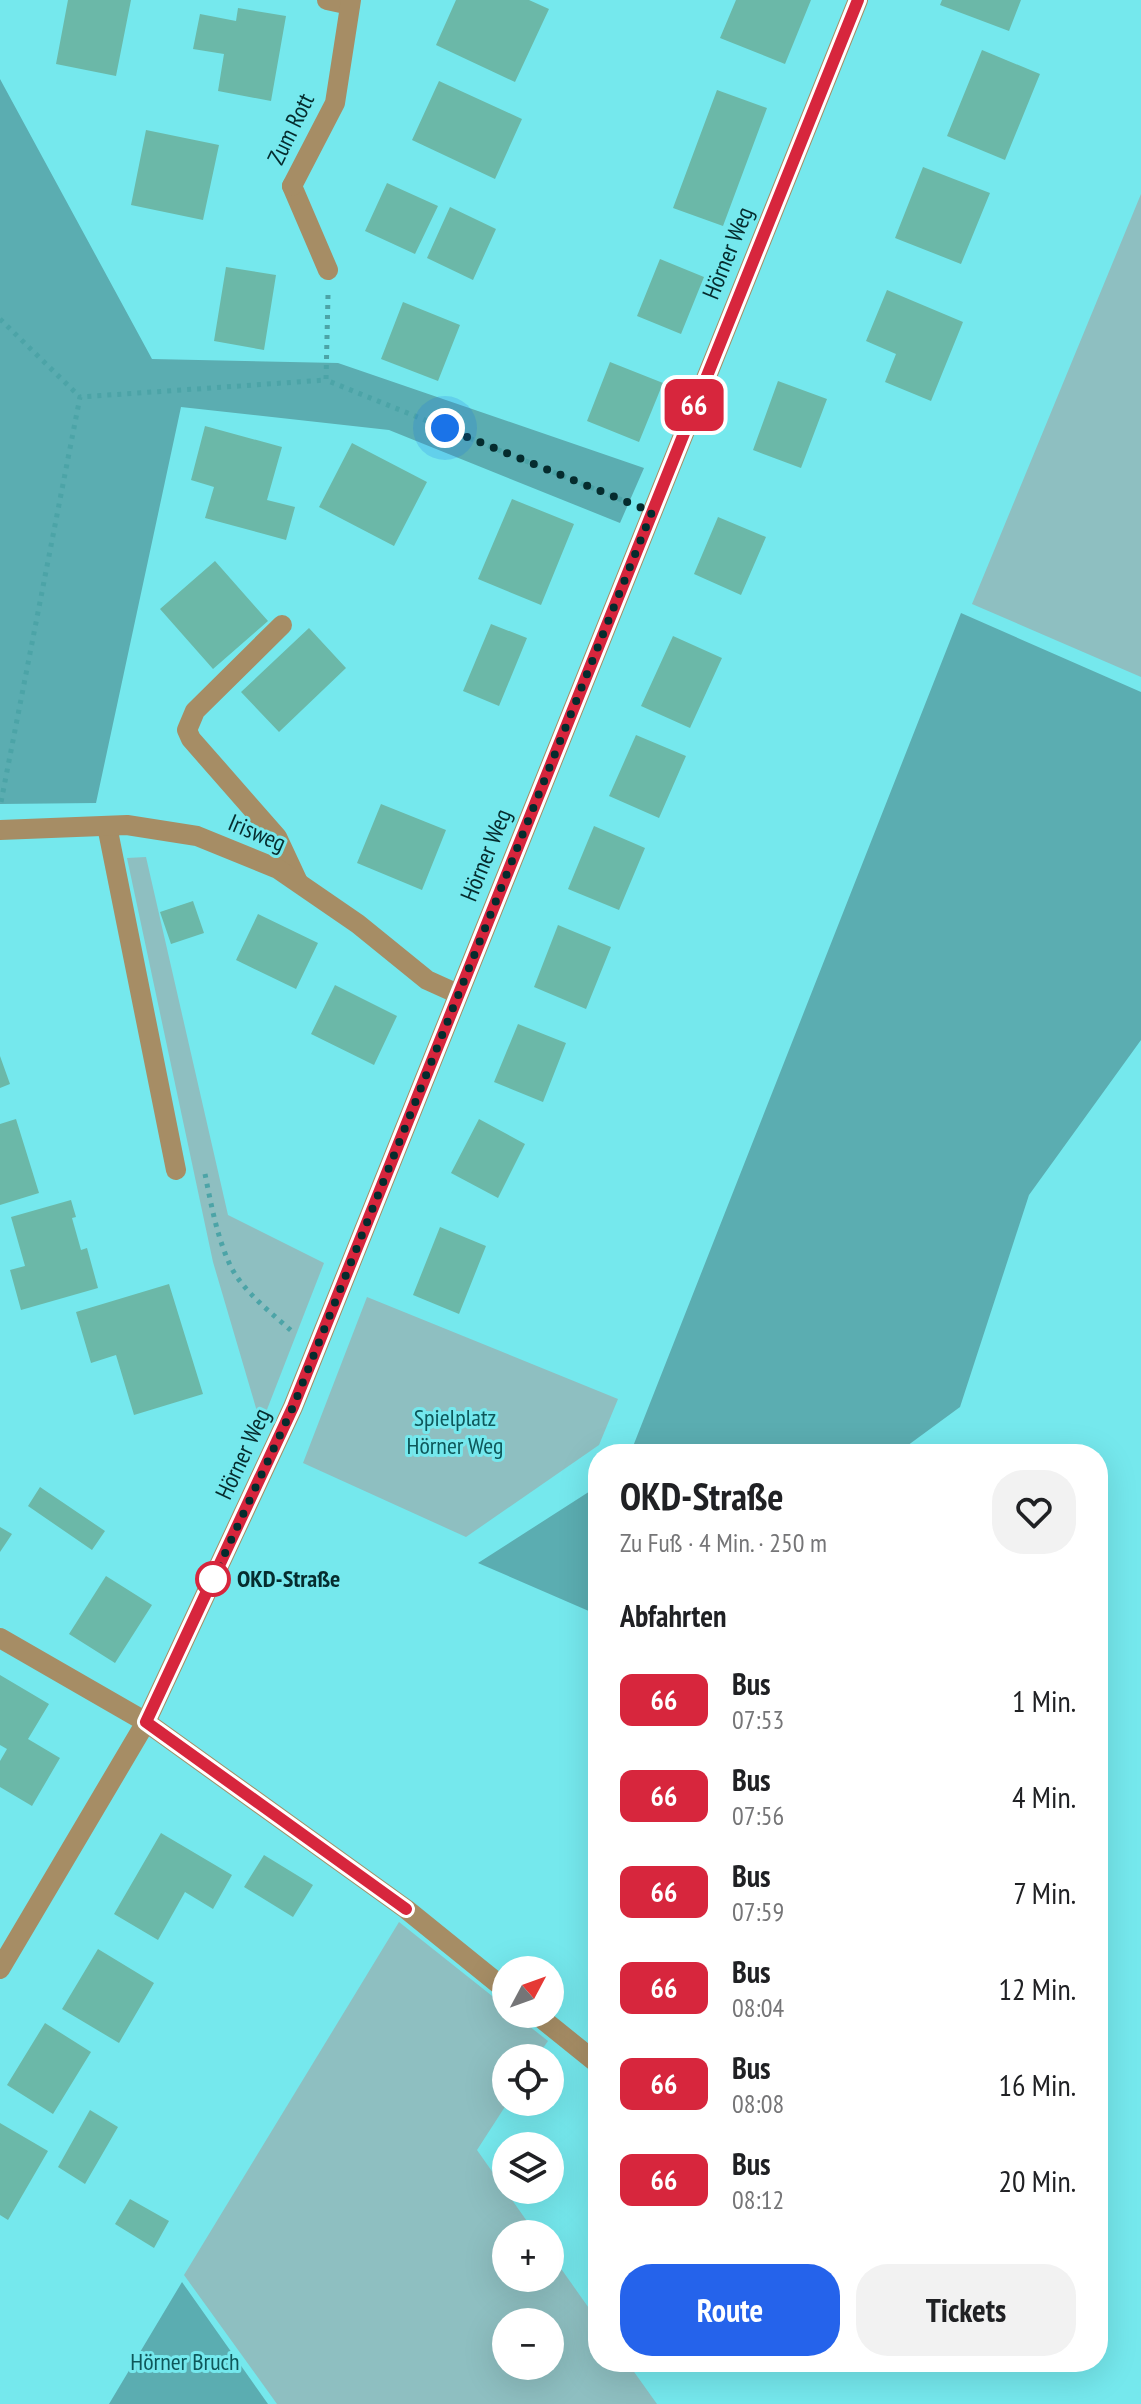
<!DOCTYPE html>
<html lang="de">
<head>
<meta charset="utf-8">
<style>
	body { margin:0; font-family:"PT Sans Narrow",sans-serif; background:#f2f2f2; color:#202124; height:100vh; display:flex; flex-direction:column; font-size:30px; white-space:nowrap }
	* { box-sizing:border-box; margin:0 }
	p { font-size:26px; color:#757577 }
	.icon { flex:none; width:44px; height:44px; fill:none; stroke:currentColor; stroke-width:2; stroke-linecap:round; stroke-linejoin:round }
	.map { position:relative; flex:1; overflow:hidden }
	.details { position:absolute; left:588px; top:1444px; width:520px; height:928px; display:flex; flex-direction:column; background:#fff; border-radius:32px; box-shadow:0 8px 32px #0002 }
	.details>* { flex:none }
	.badge { padding:0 16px; border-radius:12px; font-size:28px; line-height:52px }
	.needle { width:52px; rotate:49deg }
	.buttons { position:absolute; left:492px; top:1956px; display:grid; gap:16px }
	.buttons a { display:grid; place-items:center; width:72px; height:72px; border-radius:50%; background:#fff; box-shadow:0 8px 32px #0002; font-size:40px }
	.you { position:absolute; width:40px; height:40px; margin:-20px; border:6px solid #fff; border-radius:50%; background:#1a73e8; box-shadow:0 0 0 12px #1a73e833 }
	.map>.badge { position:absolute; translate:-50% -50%; box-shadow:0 0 0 4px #fff }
	h2 { padding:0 32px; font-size:30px; line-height:72px }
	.round { display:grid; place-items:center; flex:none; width:84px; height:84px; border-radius:32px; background:#f2f2f2 }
	.headline { display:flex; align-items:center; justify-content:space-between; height:136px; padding:0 32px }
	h1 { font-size:38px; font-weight:700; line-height:60px }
	.action { display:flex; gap:16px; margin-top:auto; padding:16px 32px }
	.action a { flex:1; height:92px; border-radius:32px; background:#2563eb; color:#fff; font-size:32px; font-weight:700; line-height:92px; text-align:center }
	.action a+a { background:#f2f2f2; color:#202124 }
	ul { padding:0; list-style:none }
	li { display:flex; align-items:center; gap:24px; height:96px; padding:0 32px }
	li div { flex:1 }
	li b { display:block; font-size:30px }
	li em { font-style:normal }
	li .badge { min-width:88px; font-weight:700; text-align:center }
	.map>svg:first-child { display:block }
	.green { fill:#8ebfc1; fill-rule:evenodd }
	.forest { fill:#5badb1 }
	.building { fill:#6bb8a8 }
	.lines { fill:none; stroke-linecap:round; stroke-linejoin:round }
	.path { stroke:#4ca4a7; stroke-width:5; stroke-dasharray:4 6; stroke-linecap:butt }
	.service { stroke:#a68d65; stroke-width:20 }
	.minor { stroke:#a68d65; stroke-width:20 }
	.line-casing { stroke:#fff; stroke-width:18 }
	.line { stroke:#d7263d; stroke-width:12 }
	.walk { stroke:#052c2e; stroke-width:8; stroke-dasharray:0 14.4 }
	.stop-dot { fill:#fff; stroke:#d7263d; stroke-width:4 }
	.labels { text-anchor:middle; stroke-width:6; stroke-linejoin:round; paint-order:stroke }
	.street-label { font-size:24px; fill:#052c2e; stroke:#75e8ed }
	.park-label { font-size:24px; fill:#0e575a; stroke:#75e8ed }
	.stop-label { font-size:24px; font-weight:bold; fill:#052c2e; stroke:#75e8ed; text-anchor:start }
</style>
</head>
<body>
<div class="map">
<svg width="1141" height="2404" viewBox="0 0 1141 2404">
	<rect width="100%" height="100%" fill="#75e8ed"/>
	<path class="green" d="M1141 194V677L972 604Z
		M146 857 228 1215 324 1263 261 1425 213 1262 127 858Z
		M367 1297 618 1399 599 1445 466 1537 303 1463Z
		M399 1922 506 2007V2014H514L548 2041 536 2058H506L508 2102 477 2150 536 2234H506V2278H550V2253L598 2321V2362H627L657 2404H277L184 2275ZM506 2322H550V2366H506Z"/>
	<path class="forest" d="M0 79 152 359 338 363 644 468 620 523 389 430 181 407 96 803 0 804Z
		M961 613 1141 692V1040L1029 1195 960 1407 896 1454H630Z
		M598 1486V1615L478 1563Z
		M182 2282 268 2404H109Z"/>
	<path class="building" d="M68 0H131L116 76 56 64Z
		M456 0H529L549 9 515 82 436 45Z
		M736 0H811L785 64 720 38Z
		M942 0H1021L1009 31 940 5Z
		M238 8 286 16 271 101 218 91 224 54 193 49 200 14 236 21Z
		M982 50 1040 74 1005 160 947 136Z
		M439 81 522 119 495 179 412 140Z
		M717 90 767 108 723 226 673 208Z
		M146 130 219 145 203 220 131 205Z
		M923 167 990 193 961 264 895 238Z
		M387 183 438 206 415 254 365 231Z
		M450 207 496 229 473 280 427 258Z
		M660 259 704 277 681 334 637 316Z
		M226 267 276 275 264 350 214 341Z
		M887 290 963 322 931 401 885 382 896 354 866 341Z
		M403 302 460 325 438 381 381 359Z
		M610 362 663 383 639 442 587 421Z
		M778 381 827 399 801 468 753 450Z
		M205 426 282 447 267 500 295 507 286 540 205 518 214 487 191 480Z
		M352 443 427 482 394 546 319 507Z
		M512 499 574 524 541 605 478 579Z
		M718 517 766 537 741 595 694 574Z
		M215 561 268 621 213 669 160 609Z
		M491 624 527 638 499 706 463 691Z
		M309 628 346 668 279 732 241 692Z
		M673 636 722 658 690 728 641 706Z
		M636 735 686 756 659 818 609 796Z
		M381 804 446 830 422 890 357 863Z
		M594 826 645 848 619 910 568 889Z
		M193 901 204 933 171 944 160 912Z
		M258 914 318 943 296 989 236 960Z
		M558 925 611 947 586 1009 534 987Z
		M335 985 397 1016 374 1065 311 1034Z
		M518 1024 566 1043 543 1102 494 1082Z
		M0 1056 10 1084 0 1088Z
		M16 1119 39 1193 0 1205V1124Z
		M479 1119 525 1144 498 1198 451 1173Z
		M71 1200 76 1217 72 1218 81 1250 87 1248 98 1288 21 1310 10 1270 25 1266 11 1217Z
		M440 1227 486 1246 459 1314 413 1295Z
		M169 1284 203 1394 134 1415 116 1355 91 1363 76 1312Z
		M40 1487 105 1531 92 1550 28 1506Z
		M0 1527 12 1534 0 1552Z
		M106 1576 152 1605 115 1663 69 1634Z
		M0 1675 49 1704 28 1739 60 1758 32 1806 0 1787V1761L7 1749 0 1745Z
		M161 1833 232 1875 213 1909 185 1892 158 1940 114 1914Z
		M264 1855 313 1885 293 1917 244 1887Z
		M98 1949 154 1983 119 2043 62 2009Z
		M45 2023 91 2052 53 2114 7 2085Z
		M90 2110 118 2127 85 2184 58 2167Z
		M0 2123 48 2151 8 2220 0 2215Z
		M130 2199 169 2221 154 2248 115 2224Z"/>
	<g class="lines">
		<path class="path" d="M328 295 326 380 627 502
			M0 319 80 397
			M1 802 80 397 326 380
			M205 1174C211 1204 217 1237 230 1265 243 1292 273 1314 295 1334"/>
		<path class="service" d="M327 0 350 5
			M292 186 328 270
			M282 625 195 711 187 730 191 739 277 837 298 882
			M107 826 176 1170
			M146 1722 406 1909 506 1990
			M536 2014 598 2064"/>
		<path class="minor" d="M292 186 335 103 351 0
			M0 830 127 825 197 836 278 869 358 924 427 980 458 994
			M0 1638 146 1722
			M0 1969 146 1722 293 1407 858 0"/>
	</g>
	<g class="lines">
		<defs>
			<path id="line" d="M406 1909 146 1722 293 1407 858 0"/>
		</defs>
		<use href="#line" class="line-casing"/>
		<use href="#line" class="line"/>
		<path class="walk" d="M213 1579 293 1407 652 512 445 428"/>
	</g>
	<circle class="stop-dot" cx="213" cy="1579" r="16"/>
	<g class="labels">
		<g class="street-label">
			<text transform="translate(291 129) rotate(-64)" y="8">Zum Rott</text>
			<text transform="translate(728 253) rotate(-68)" y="8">Hörner Weg</text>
			<text transform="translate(257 833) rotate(23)" y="8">Irisweg</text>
			<text transform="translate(486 855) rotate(-68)" y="8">Hörner Weg</text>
			<text transform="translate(243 1454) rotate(-65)" y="8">Hörner Weg</text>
		</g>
		<g class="park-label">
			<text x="455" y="1426">Spielplatz<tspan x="455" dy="28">Hörner Weg</tspan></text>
			<text x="185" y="2370">Hörner Bruch</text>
		</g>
		<g class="stop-label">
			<text x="237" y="1587">OKD-Straße</text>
		</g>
	</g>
</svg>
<div class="buttons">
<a><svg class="needle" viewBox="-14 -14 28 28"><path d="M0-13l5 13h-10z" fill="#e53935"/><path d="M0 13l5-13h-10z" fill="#757577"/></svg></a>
<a><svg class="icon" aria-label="locate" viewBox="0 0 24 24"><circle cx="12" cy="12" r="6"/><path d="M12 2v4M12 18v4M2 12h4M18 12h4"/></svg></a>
<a><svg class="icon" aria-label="layers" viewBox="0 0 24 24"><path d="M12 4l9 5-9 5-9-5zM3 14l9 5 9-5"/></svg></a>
<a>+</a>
<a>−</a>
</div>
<div class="you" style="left:445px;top:428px"></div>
<b class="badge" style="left:694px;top:405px;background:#d7263d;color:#fff">66</b>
<section class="details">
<div class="headline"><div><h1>OKD-Straße</h1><p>Zu Fuß · 4 Min. · 250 m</p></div><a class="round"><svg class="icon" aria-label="heart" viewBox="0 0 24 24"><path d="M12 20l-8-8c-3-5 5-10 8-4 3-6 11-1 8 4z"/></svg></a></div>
<h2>Abfahrten</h2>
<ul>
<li><span class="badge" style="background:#d7263d;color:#fff">66</span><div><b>Bus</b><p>07:53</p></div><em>1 Min.</em></li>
<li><span class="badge" style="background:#d7263d;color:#fff">66</span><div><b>Bus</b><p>07:56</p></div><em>4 Min.</em></li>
<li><span class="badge" style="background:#d7263d;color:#fff">66</span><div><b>Bus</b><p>07:59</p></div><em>7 Min.</em></li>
<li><span class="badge" style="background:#d7263d;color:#fff">66</span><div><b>Bus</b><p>08:04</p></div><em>12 Min.</em></li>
<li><span class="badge" style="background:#d7263d;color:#fff">66</span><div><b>Bus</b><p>08:08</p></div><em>16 Min.</em></li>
<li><span class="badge" style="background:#d7263d;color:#fff">66</span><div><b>Bus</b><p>08:12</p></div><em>20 Min.</em></li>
</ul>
<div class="action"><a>Route</a><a>Tickets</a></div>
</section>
</div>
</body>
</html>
